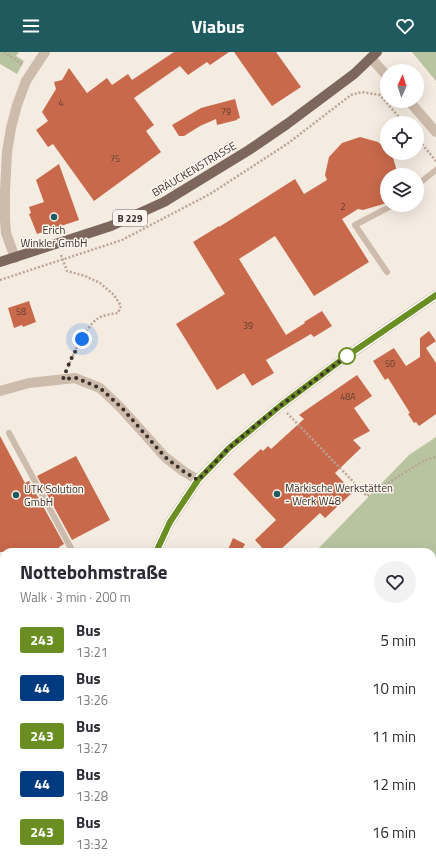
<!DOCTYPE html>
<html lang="en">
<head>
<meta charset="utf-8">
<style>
	body { margin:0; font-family:"Titillium Web",sans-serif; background:#f2f2f3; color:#2b2b33; height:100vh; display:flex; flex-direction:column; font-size:15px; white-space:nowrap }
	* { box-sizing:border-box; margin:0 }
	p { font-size:13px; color:#7c7c81 }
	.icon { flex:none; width:22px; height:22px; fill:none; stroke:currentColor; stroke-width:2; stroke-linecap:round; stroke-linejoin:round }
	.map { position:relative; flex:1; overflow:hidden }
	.details { position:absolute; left:0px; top:496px; width:436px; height:316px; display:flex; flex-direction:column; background:#fff; border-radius:12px 12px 0 0; box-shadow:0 4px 16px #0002 }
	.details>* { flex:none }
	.badge { padding:0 8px; border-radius:3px; font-size:14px; line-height:26px }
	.needle { width:26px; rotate:3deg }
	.buttons { position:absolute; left:380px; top:12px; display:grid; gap:8px }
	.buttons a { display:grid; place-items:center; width:44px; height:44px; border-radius:50%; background:#fff; box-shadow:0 4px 16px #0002; font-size:20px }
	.you { position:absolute; width:20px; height:20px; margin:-10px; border:3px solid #fff; border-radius:50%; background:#1a73e8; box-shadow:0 0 0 6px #1a73e833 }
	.map>.badge { position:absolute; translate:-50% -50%; box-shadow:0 0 0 2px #fff }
	.round { display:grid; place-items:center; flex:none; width:42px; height:42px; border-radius:21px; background:#f2f2f3 }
	.head { display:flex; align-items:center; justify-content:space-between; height:68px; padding:0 20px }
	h1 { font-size:19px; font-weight:700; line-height:30px }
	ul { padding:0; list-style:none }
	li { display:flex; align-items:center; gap:12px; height:48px; padding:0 20px }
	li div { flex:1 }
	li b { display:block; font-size:15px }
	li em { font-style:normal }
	li .badge { min-width:44px; font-weight:700; text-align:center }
	header { display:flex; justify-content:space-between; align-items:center; height:52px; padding:0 20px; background:#1f5a5e; color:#fff; font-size:18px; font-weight:700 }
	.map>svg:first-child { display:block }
	.green { fill:#b8c4a0 }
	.building { fill:#c8694b }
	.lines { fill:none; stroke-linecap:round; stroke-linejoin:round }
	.path { stroke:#b9a596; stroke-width:2.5; stroke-dasharray:2 2; stroke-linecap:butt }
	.service { stroke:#cdbbac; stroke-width:6 }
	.minor { stroke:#cdbbac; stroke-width:10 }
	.primary { stroke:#7d675c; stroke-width:10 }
	.line-casing { stroke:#fff; stroke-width:9 }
	.line { stroke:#6b8e23; stroke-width:6 }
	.walk { stroke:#3b302b; stroke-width:4; stroke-dasharray:0 7.2 }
	.poi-dot { fill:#1f5a5e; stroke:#fbf5ee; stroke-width:1.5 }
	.stop-dot { fill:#fff; stroke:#6b8e23; stroke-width:2 }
	.labels { text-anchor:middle; stroke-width:3; stroke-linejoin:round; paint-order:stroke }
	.number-label { font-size:9px; fill:#5e3e33 }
	.shield { fill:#fbf5ee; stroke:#756b66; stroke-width:1 }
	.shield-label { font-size:10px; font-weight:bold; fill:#3b302b }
	.street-label { font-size:11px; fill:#3b302b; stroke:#fbf5ee }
	.poi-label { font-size:11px; fill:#3b302b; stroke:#fbf5ee; text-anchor:start }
</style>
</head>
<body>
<header><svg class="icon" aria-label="menu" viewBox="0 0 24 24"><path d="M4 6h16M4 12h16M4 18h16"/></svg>Viabus<svg class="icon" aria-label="heart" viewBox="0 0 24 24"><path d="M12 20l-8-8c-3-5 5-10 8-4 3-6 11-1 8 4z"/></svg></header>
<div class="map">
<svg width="436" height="812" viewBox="0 0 436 812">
	<rect width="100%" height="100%" fill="#f4ebe1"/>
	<path class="green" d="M0 0H19L16 4 24 9 17 22 0 12Z
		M412 0H436V29Z
		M436 385V695L432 696V500H315L409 403Z
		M329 808H412V812H329Z"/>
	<path class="building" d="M174 0H229L210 13 207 10 188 23 180 14 134 46 154 73 146 79 161 100 94 149 53 92 48 95 36 78 48 69 42 60 56 37 54 30 62 28 69 16 87 41 107 26 112 33 128 22 132 28Z
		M234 0H276L301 35 272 54Z
		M235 47 240 66 237 67V68L217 73 216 67 200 74 184 84H179L172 73 201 56Z
		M360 85 378 90 387 98V101H391L392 102 398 123H387V151L363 158 358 157 342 167 369 210 314 244 275 184 239 207 286 283 305 271 304 270 322 259 332 274 314 285 311 282 266 308 274 321 252 334 244 321 217 338 176 272 225 242 193 190 219 174V175L295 127 304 142 327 128 325 123 329 105 342 91Z
		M59 112 79 168 37 182 29 162 31 161 29 155 44 150 36 128Z
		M29 249 36 270 23 275 22 273 14 276 8 256Z
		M429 279 436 289 426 296 436 311V362L419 374 416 370 414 371 408 362 410 361 388 326 385 328 373 309 394 296 406 314 420 305V286Z
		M357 323 372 344 354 356 370 379 353 388 361 396 335 421 353 440 325 466 320 461 278 500H266L255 488 276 468 233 422 261 397 263 399 268 394 271 397 304 367 299 363Z
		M0 384 25 431 29 429 64 492 59 495 62 500H0Z
		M76 404 110 468 72 488 37 424Z
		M233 486 245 492 241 500H227Z"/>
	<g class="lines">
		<path class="path" d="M4 0 23 13
			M417 86 436 109
			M61 203 67 219 85 224 100 231 114 243 121 254 118 261C112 262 102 263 97 267 87 274 72 303 68 316
			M0 228 122 188 210 142 287 92 351 43 362 40 380 43 404 71
			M287 361 367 444 425 408 436 405"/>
		<path class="service" d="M417 133 436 118
			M387 220 355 173 393 153
			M9 381 73 500
			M0 652 4 660
			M313 808V812"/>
		<path class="minor" d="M371 6 387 24
			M409 49 436 80
			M15 206 6 181 5 168V139L7 100 11 76 17 53 26 29 45 0
			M0 339 29 331 75 326 100 336 121 356 165 405 183 419 198 428
			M156 500 170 470 198 428 229 396 280 354 344 306 436 243
			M119 812V808"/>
		<path class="primary" d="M0 210 111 174 164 150 249 98 287 72 354 22 377 0"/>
	</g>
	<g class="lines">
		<defs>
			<path id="line" d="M156 500 170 470 198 428 229 396 280 354 344 306 436 243"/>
		</defs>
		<use href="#line" class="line-casing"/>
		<use href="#line" class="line"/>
		<path class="walk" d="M82 287 70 309 63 327 76 326 100 336 122 356 165 405 183 419 198 428 229 396 255 374 280 354 347 304"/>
	</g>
	<g class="poi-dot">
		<circle cx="54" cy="165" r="4"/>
		<circle cx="277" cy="442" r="4"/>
		<circle cx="16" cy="443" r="4"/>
	</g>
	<circle class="stop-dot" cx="347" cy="304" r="8"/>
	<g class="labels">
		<g class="number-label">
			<text x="61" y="54">4</text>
			<text x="226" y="63">79</text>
			<text x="115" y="110">75</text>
			<text x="343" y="158">2</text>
			<text x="21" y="263">58</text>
			<text x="248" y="277">39</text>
			<text x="390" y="315">50</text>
			<text x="348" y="348">48A</text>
		</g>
		<rect class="shield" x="113" y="158" width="34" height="16" rx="3"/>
		<g class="shield-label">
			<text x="130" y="170">B 229</text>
		</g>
		<g class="street-label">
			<text transform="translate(194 117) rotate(-31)" y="4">BRÄUCKENSTRASSE</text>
		</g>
		<g class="poi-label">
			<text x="54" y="182" text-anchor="middle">Erich<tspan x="54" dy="13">Winkler GmbH</tspan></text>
			<text x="285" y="440">Märkische Werkstätten<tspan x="285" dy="13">- Werk W48</tspan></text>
			<text x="24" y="441">UTK Solution<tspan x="24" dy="13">GmbH</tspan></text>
		</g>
	</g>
</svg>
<div class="buttons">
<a><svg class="needle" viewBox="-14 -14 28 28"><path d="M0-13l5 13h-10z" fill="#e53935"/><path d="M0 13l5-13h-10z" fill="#7c7c81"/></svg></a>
<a><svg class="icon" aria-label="locate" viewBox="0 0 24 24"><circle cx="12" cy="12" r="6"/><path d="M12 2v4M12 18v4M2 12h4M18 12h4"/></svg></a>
<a><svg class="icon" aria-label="layers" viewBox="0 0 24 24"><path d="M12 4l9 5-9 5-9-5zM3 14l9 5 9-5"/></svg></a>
</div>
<div class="you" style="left:82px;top:287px"></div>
<section class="details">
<div class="head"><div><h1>Nottebohmstraße</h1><p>Walk · 3 min · 200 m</p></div><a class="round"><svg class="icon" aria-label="heart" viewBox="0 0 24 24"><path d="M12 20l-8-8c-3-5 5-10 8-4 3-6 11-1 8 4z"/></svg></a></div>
<ul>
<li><span class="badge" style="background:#6b8e23;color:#fff">243</span><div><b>Bus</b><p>13:21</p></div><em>5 min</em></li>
<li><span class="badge" style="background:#003b80;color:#fff">44</span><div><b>Bus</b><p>13:26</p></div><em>10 min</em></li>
<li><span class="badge" style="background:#6b8e23;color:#fff">243</span><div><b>Bus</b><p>13:27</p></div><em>11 min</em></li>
<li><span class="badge" style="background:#003b80;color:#fff">44</span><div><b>Bus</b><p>13:28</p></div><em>12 min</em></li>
<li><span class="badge" style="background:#6b8e23;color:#fff">243</span><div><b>Bus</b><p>13:32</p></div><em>16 min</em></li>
</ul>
</section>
</div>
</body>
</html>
